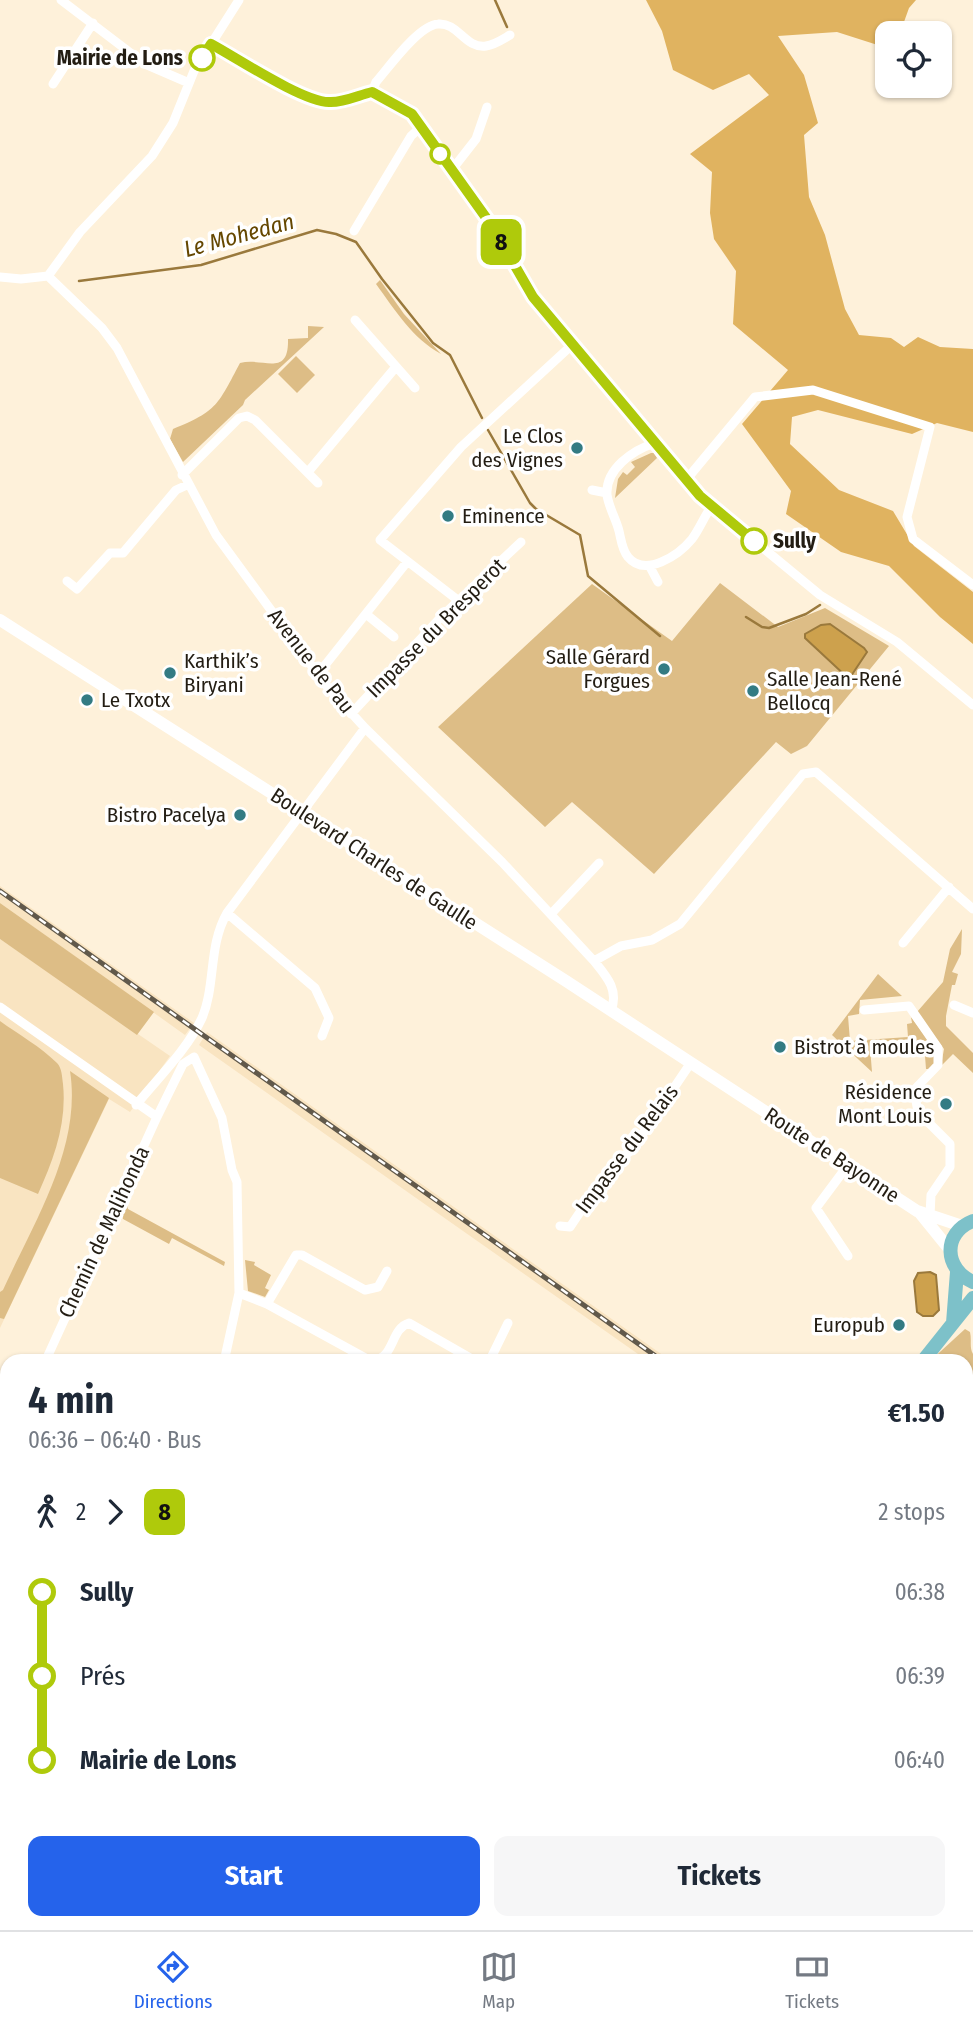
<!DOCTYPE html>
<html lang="en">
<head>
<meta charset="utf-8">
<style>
	body { margin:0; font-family:"Fira Sans Condensed",sans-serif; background:#f6f6f7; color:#1f2937; height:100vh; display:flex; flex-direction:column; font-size:26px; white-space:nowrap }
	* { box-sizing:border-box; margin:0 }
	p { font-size:23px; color:#747a83 }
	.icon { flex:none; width:38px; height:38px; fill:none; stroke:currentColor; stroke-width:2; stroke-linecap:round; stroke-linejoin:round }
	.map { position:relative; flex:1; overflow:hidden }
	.panel { position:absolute; left:0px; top:1354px; width:973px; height:576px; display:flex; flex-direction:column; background:#fff; border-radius:21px 21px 0 0; box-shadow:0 2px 5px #0004 }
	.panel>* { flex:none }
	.badge { padding:0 14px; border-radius:10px; font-size:24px; line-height:46px }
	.buttons { position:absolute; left:875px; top:21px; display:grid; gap:14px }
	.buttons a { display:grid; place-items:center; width:77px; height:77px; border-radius:14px; background:#fff; box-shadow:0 2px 5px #0004; font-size:35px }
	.map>.badge { position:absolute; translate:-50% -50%; box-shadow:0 0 0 4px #fff }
	.legs { display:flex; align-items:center; gap:10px; height:77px; padding:0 28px; font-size:23px }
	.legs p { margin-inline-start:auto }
	.head { display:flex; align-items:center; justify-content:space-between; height:119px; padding:0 28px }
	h1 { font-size:38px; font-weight:700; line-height:52px }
	.button { display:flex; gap:14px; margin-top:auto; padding:14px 28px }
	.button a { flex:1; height:80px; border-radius:14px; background:#2563eb; color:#fff; font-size:28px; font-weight:700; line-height:80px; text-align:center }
	.button a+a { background:#f6f6f7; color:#1f2937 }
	ul { padding:0 28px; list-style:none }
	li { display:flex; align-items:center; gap:24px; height:84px; font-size:26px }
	li i { display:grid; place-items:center; width:10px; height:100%; margin:0 9px; background:currentColor }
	li i::after { content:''; width:18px; height:18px; margin:-9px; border:5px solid; border-radius:50%; background:#fff }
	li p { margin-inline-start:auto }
	li:first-child i { background:linear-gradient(#0000 50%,currentColor 0) }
	li:last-child i { background:linear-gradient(currentColor 50%,#0000 0) }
	.menu { display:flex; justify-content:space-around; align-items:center; height:98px; border-top:2px solid #e0e1e3; background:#fff; font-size:19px; color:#747a83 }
	.menu a { display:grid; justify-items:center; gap:4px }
	.menu .current { color:#2563eb }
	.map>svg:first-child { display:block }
	.built { fill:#f9e4c1 }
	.green { fill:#ddbd86 }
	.forest { fill:#e0b360 }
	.water { fill:#cda14d; stroke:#9a793c; stroke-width:2 }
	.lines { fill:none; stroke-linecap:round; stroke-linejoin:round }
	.stream { stroke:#9a793c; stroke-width:2.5 }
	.street { stroke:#fff; stroke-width:9 }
	.secondary { stroke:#fff; stroke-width:12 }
	.primary { stroke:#7dc1c9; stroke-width:14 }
	.rail-casing { stroke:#61594b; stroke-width:5 }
	.rail { stroke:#fff; stroke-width:2.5; stroke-dasharray:8; stroke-linecap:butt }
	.line-1-casing { stroke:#fff; stroke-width:16 }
	.line-1 { stroke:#afca0b; stroke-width:10 }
	.stop-1-dot { fill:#fff; stroke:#afca0b; stroke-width:3.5 }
	.poi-dot { fill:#337b83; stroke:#fff; stroke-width:2.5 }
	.labels { text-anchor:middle; stroke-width:7; stroke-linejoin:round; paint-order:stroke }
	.stop-label { font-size:21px; font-weight:bold; fill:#231d13; stroke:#fff; text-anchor:end }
	.poi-label { font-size:21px; fill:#231d13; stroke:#fff; text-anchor:end }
	.street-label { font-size:21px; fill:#231d13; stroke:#fff }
	.water-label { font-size:23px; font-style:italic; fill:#654700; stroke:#fff }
</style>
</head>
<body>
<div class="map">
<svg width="973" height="1930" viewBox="0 0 973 1930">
	<rect width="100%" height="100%" fill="#fef1da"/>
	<path class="built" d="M0 886 194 1023 185 1035 0 903Z
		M0 939 170 1056 130 1112 109 1099 0 1328Z
		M207 1032 671 1361H648L325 1134 199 1045Z
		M966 1572 973 1577V1905L966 1906Z
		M0 1662 7 1666V1923H157L155 1930H0Z
		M225 1923H331L313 1930H222Z
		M559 1923H953L951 1930H568Z"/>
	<path class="green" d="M380 280 404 314 441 354C412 338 395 310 376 284Z
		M308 326 324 327 245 400 243 405 183 462 170 439 173 429C218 411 218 404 240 363 263 357 289 378 288 339L308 338Z
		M296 356 315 375 297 393 278 374Z
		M651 453H654L657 458 615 498 618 479 623 472 627 475 635 467 631 462Z
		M720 583 778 627 825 608 889 646 807 746 791 754 776 742 654 874 572 802 545 827 438 727 592 584 672 641Z
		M0 903 154 1012 137 1035 0 939Z
		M962 929 961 954 952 972 958 974 955 985H952L946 1016V1026L973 1053V1073L953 1054 941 1066 944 1049 917 1012 943 982 950 949Z
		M878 974 902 996 860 1000 859 1014 848 1016 850 1041 908 1037 907 1024 912 1023 911 1017 936 1051 937 1058 930 1069H926L924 1043 870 1047 872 1072 832 1035Z
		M0 1021C18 1034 41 1047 57 1063 62 1068 62 1077 63 1084 67 1123 54 1159 38 1194L0 1178Z
		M70 1071 109 1098 4 1319 0 1318V1292L3 1290C34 1222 82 1147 70 1071Z
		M126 1200 128 1209 225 1262 224 1266 172 1238 169 1244 123 1219 121 1209Z
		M245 1260 255 1262 254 1265 271 1275 265 1288 269 1290 265 1297 248 1291Z
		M965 1329 970 1332C972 1340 969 1347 973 1354V1531L966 1541V1362H929Z
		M559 1923H653L667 1930H568Z"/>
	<path class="forest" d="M646 0H916L909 8 900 33H887V48L837 32 778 36 804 75 818 123 804 135 809 197 825 235 845 309 859 335 891 338 904 347 918 337 940 347 973 349V432L937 423 912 434 818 410 792 417 790 444 839 490 893 511 914 546 973 592V644L940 617 889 566 841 552 786 514 791 491 742 424 788 370 733 324 736 271 714 239 710 213 712 172 690 154 769 95 749 74 713 90 673 70 662 31Z"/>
	<path class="water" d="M830 624 864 648 867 652 849 679 805 638V634L821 625Z
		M930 1272 936 1275 939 1310 933 1316H923L917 1312 914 1281 918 1273Z"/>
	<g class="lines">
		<path class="stream" d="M495 0 507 27
			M79 281 201 265 317 230 336 234 356 242 382 279 433 343 450 355 482 418
			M488 430 530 503 536 509 580 535 588 576 660 636
			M746 617 762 627 769 628 806 614 820 605"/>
		<path class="street" d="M61 0 145 64 189 83
			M211 44C237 58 303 102 329 102 343 103 359 95 372 92L400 106 412 114 422 126 451 171 492 226 533 297 700 496 820 595 897 642 973 705
			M53 84 93 23
			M372 92 376 82C389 67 419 25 438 24 458 22 465 49 486 46 494 45 503 39 510 35
			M451 171 476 139 487 107
			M354 231 411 136 422 126
			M48 276 102 328 117 348 216 535 325 684 365 728 502 862 594 961C607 977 619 990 611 1011
			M48 276 80 232 152 156 173 123 194 71 239 0
			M0 277 21 279 48 276
			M355 320 415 388
			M655 443C633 450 605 469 607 495 609 508 616 519 619 531 621 539 622 550 628 557 645 578 679 555 692 539 699 530 704 517 711 507
			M308 472 395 368
			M182 475 239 418 247 416 255 420 318 483
			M686 480 755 397 813 390 930 427 907 517 913 539 973 585
			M592 490 607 493
			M650 567 658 582
			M67 581 77 589 110 553H123L176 490 187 485
			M459 601 380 540 461 447 573 344
			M366 614 394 637
			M318 674 407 562
			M351 714 441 617 521 542
			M227 913 315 988 329 1018 322 1036
			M551 914 599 863
			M903 943 949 887
			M594 961 621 946 652 940 680 924 803 774 816 772 973 909
			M954 1005 973 1013
			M0 1007 157 1117
			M864 1010 909 1006 938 1048V1065L914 1090 918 1112 950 1144V1167L931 1195 930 1215
			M136 1105C158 1078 187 1050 202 1018 216 985 208 946 227 913L365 728
			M560 1226 570 1227 611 1166 632 1150 690 1064
			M848 1256 816 1208 848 1165
			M239 1293 267 1304 369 1360C395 1363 389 1329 409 1323L477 1362
			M267 1304 296 1255H302L365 1290 378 1287 387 1271
			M45 1362 157 1117 183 1064 194 1057 222 1118 232 1170 237 1182 239 1293 224 1362
			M489 1362 508 1323
			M0 1431 7 1434
			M0 1490 7 1469
			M0 1571 7 1574
			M663 1923 676 1930
			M511 1930 512 1927
			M809 1930 813 1923"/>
		<path class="secondary" d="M0 620 566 981 917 1211 962 1226
			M920 1213 950 1250
			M0 1819 7 1820"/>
		<path class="primary" d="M973 1221C942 1233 944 1269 973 1282
			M953 1323 957 1272
			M922 1362 973 1298
			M156 1930 161 1923"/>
		<defs>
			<path id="rail" d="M0 891 664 1362
				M966 1576 973 1581"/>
		</defs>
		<use href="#rail" class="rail-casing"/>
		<use href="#rail" class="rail"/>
	</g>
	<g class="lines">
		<defs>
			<path id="line-1" d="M202 58 211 44C237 58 303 102 329 102 343 103 359 95 372 92L412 114 492 226 533 297 700 496 754 541"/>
		</defs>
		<use href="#line-1" class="line-1-casing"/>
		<use href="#line-1" class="line-1"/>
	</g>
	<g class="stop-1-dot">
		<circle cx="202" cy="58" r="12"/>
		<circle cx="440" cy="154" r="9"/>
		<circle cx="754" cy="541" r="12"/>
	</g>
	<g class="poi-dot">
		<circle cx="577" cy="448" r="7"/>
		<circle cx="448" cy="516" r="7"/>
		<circle cx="664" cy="669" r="7"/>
		<circle cx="170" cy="673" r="7"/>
		<circle cx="753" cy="691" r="7"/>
		<circle cx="87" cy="700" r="7"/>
		<circle cx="240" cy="815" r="7"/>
		<circle cx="780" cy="1047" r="7"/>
		<circle cx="946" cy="1104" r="7"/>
		<circle cx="899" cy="1325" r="7"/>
	</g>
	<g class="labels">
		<g class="stop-label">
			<text x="183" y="65">Mairie de Lons</text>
			<text x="773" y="548" text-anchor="start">Sully</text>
		</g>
		<g class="poi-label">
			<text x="563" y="443">Le Clos<tspan x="563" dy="24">des Vignes</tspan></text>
			<text x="462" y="523" text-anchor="start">Eminence</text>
			<text x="650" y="664">Salle Gérard<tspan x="650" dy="24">Forgues</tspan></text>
			<text x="184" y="668" text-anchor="start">Karthik’s<tspan x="184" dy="24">Biryani</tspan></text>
			<text x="767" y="686" text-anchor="start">Salle Jean-René<tspan x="767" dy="24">Bellocq</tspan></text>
			<text x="101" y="707" text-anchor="start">Le Txotx</text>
			<text x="226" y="822">Bistro Pacelya</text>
			<text x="794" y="1054" text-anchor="start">Bistrot à moules</text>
			<text x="932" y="1099">Résidence<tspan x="932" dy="24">Mont Louis</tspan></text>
			<text x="885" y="1332">Europub</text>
		</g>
		<g class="street-label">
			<text transform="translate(436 628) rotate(-45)" y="7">Impasse du Bresperot</text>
			<text transform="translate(311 661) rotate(52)" y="7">Avenue de Pau</text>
			<text transform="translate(374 859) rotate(33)" y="7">Boulevard Charles de Gaulle</text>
			<text transform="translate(627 1149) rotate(-53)" y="7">Impasse du Relais</text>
			<text transform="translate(832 1155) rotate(33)" y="7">Route de Bayonne</text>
			<text transform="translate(104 1232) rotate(-65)" y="7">Chemin de Malihonda</text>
		</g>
		<g class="water-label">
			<text transform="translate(239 235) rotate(-15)" y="8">Le Mohedan</text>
		</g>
	</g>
</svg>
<div class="buttons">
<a><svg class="icon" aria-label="locate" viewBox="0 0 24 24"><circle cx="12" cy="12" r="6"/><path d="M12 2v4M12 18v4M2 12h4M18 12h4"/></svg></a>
</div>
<b class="badge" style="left:501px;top:242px;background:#afca0b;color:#111">8</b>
<section class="panel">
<div class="head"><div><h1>4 min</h1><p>06:36 – 06:40 · Bus</p></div><b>€1.50</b></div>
<div class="legs"><svg class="icon" aria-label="walk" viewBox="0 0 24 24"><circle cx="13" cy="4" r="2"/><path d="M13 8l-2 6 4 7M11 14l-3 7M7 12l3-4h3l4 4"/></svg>2<svg class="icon" aria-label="forward" viewBox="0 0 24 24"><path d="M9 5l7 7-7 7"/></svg><b class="badge" style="background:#afca0b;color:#111">8</b><p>2 stops</p></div>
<ul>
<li><i style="color:#afca0b"></i><b>Sully</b><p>06:38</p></li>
<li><i style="color:#afca0b"></i><span>Prés</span><p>06:39</p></li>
<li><i style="color:#afca0b"></i><b>Mairie de Lons</b><p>06:40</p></li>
</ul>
<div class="button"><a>Start</a><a>Tickets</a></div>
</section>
</div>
<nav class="menu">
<a class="current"><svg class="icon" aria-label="directions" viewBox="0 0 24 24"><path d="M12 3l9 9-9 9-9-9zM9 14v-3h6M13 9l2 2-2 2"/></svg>Directions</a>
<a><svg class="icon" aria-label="map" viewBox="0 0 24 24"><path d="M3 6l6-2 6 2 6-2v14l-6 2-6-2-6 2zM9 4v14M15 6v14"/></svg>Map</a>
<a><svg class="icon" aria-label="tickets" viewBox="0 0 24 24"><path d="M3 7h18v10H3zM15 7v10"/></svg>Tickets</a>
</nav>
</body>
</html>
